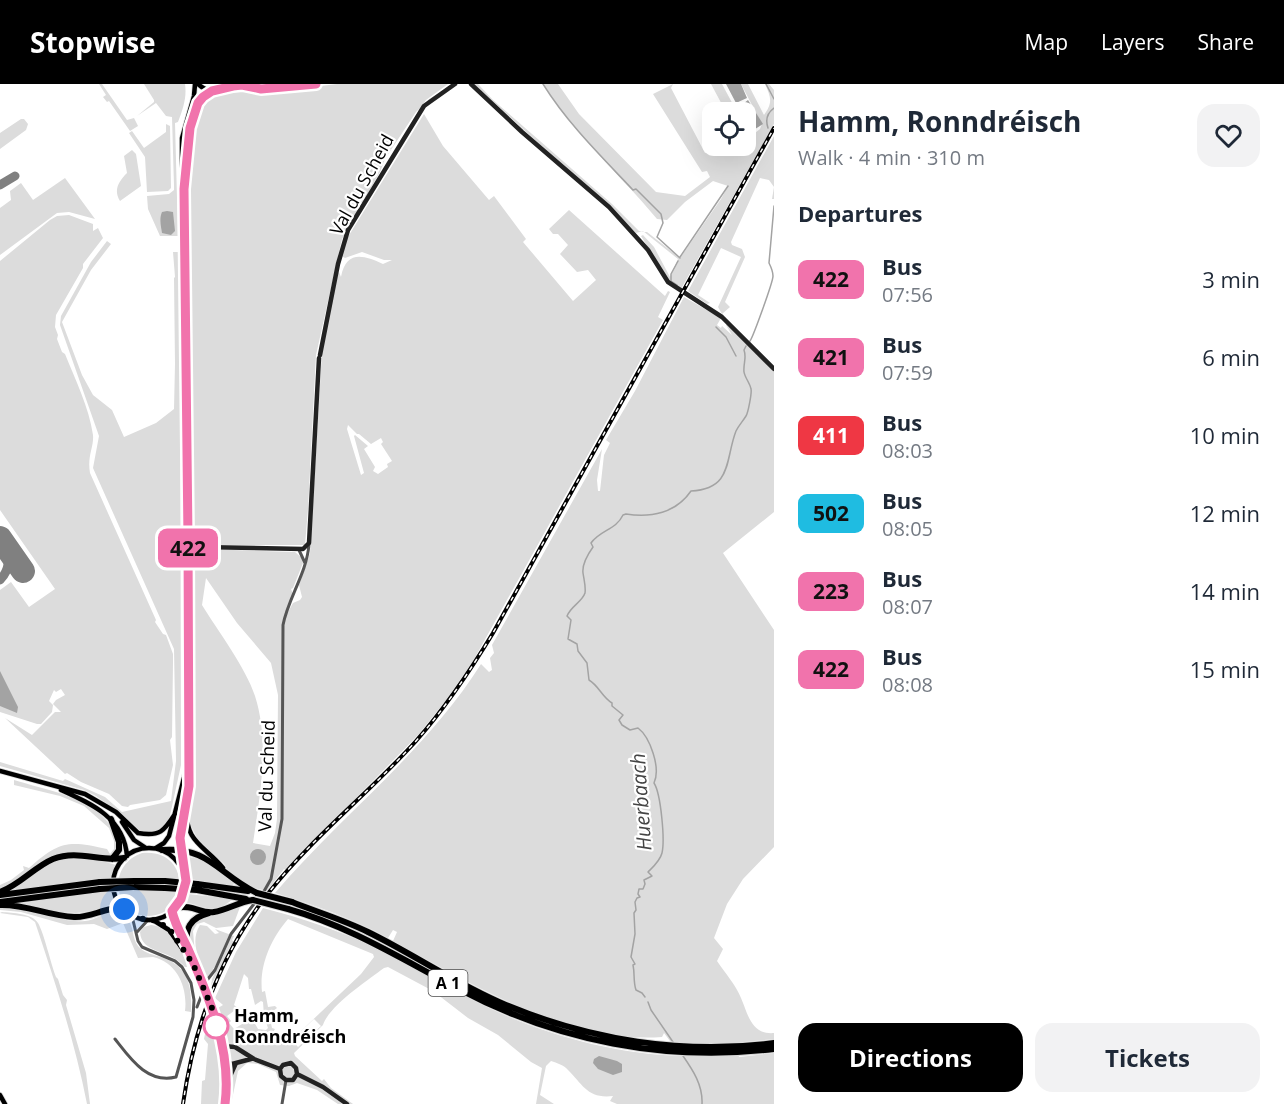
<!DOCTYPE html>
<html lang="en">
<head>
<meta charset="utf-8">
<style>
	body { margin:0; font-family:"Open Sans",sans-serif; background:#f2f2f3; color:#1f2937; height:100vh; display:flex; flex-direction:column; font-size:22px; white-space:nowrap }
	* { box-sizing:border-box; margin:0 }
	p { font-size:20px; color:#747a83 }
	.icon { flex:none; width:33px; height:33px; fill:none; stroke:currentColor; stroke-width:2; stroke-linecap:round; stroke-linejoin:round }
	.map { position:relative; flex:1; overflow:hidden }
	.panel { display:flex; flex-direction:column; background:#fff; width:510px }
	.panel>* { flex:none }
	.badge { padding:0 12px; border-radius:9px; font-size:21px; line-height:39px }
	.tools { position:absolute; left:702px; top:18px; display:grid; gap:12px }
	.tools a { display:grid; place-items:center; width:54px; height:54px; border-radius:12px; background:#fff; box-shadow:0 6px 24px #0002; font-size:30px }
	.you { position:absolute; width:30px; height:30px; margin:-15px; border:4px solid #fff; border-radius:50%; background:#1a73e8; box-shadow:0 0 0 9px #1a73e833 }
	.map>.badge { position:absolute; translate:-50% -50%; box-shadow:0 0 0 3px #fff }
	h2 { padding:0 24px; font-size:22px; line-height:54px }
	.round { display:grid; place-items:center; flex:none; width:63px; height:63px; border-radius:18px; background:#f2f2f3 }
	.head { display:flex; align-items:center; justify-content:space-between; height:102px; padding:0 24px }
	h1 { font-size:28px; font-weight:700; line-height:45px }
	.primary-button { display:flex; gap:12px; margin-top:auto; padding:12px 24px }
	.primary-button a { flex:1; height:69px; border-radius:18px; background:#000; color:#fff; font-size:24px; font-weight:700; line-height:69px; text-align:center }
	.primary-button a+a { background:#f2f2f3; color:#1f2937 }
	ul { padding:0; list-style:none }
	li { display:flex; align-items:center; gap:18px; height:78px; padding:0 24px }
	li div { flex:1 }
	li b { display:block; font-size:22px }
	li em { font-style:normal }
	li .badge { min-width:66px; font-weight:700; text-align:center }
	header { display:flex; align-items:center; gap:36px; box-sizing:border-box; height:84px; padding:0 30px; background:#000; color:#fff }
	header strong { font-size:28px }
	nav { display:flex; gap:33px; margin-inline-start:auto; font-size:21px }
	main { display:flex; flex:1; min-height:0 }
	.map>svg:first-child { display:block }
	.green { fill:#dcdcdc; fill-rule:evenodd }
	.water { fill:#a3a3a3 }
	.lines { fill:none; stroke-linecap:round; stroke-linejoin:round }
	.stream { stroke:#a3a3a3; stroke-width:1.5 }
	.taxiway { stroke:#808080; stroke-width:9 }
	.runway { stroke:#808080; stroke-width:24 }
	.primary-casing { stroke:#dbdbdb; stroke-width:6 }
	.motorway-casing { stroke:#dbdbdb; stroke-width:8 }
	.minor { stroke:#555; stroke-width:3 }
	.secondary { stroke:#222; stroke-width:4.5 }
	.primary { stroke:#000; stroke-width:4.5 }
	.motorway { stroke:#000; stroke-width:6 }
	.rail-casing { stroke:#000; stroke-width:4 }
	.rail { stroke:#fff; stroke-width:1.5; stroke-dasharray:4.5; stroke-linecap:butt }
	.primary-bridge-casing { stroke:#dbdbdb; stroke-width:6; stroke-linecap:butt }
	.motorway-bridge-casing { stroke:#dbdbdb; stroke-width:8; stroke-linecap:butt }
	.primary-bridge { stroke:#000; stroke-width:4.5 }
	.motorway-bridge { stroke:#000; stroke-width:6 }
	.line-casing { stroke:#fff; stroke-width:14 }
	.line { stroke:#f173ac; stroke-width:9 }
	.walk { stroke:#000; stroke-width:6; stroke-dasharray:0 10.8 }
	.stop-dot { fill:#fff; stroke:#f173ac; stroke-width:3 }
	.labels { text-anchor:middle; stroke-width:4.5; stroke-linejoin:round; paint-order:stroke }
	.shield { fill:#fff; stroke:#4c4c4c; stroke-width:1.5 }
	.shield-label { font-size:16px; font-weight:bold; fill:#000 }
	.street-label { font-size:18px; fill:#000; stroke:#fff }
	.stop-label { font-size:18px; font-weight:bold; fill:#000; stroke:#fff; text-anchor:start }
	.water-label { font-size:20px; font-style:italic; fill:#444; stroke:#fff }
</style>
</head>
<body>
<header>
<strong>Stopwise</strong>
<nav><a>Map</a><a>Layers</a><a>Share</a></nav>
</header>
<main>
<div class="map">
<svg width="774" height="1020" viewBox="0 0 774 1020">
	<rect width="100%" height="100%" fill="#fff"/>
	<path class="green" d="M99 0H102L127 36 134 34 138 42 130 47 109 17 107 18 103 13 106 11Z
		M144 0H185C187 13 183 25 178 38L175 39 178 152H160L148 125 147 112 169 110 174 106V102L172 33 166 32 156 19 137 32 154 18V16Z
		M337 0H448L426 16 420 25 429 15 444 6 416 33 419 25 416 28 385 75 380 88 342 155 316 271 308 425 305 461H200L196 458 193 453 190 105 192 58 196 39 203 21 209 14 238 3 272 8Z
		M474 0H478L493 16 612 120 639 147 647 148 680 174 721 115 728 102 713 97 685 118 667 136 657 135C619 89 574 50 543 0H558L579 30 656 108 685 112 710 93 707 87 702 88 653 10 673 0 671 4 705 69 719 62H746V44L750 53 760 45 762 40 741 0H748L764 31C773 19 771 13 765 0H769L774 6V40L681 205 668 196 641 152 643 151 654 163 670 193 678 175 643 147 636 149Z
		M711 0H722L737 28H726Z
		M424 30 443 62 489 116 494 112 526 155 523 158 573 217 596 196 588 186 577 188 560 170 568 161 558 150H553L549 145 569 126 665 212 668 207 670 208 658 233 663 236 473 577 447 615 419 650 286 786 284 785 267 807 250 803 232 793 224 780 199 758 189 738 192 690 193 482 197 468 203 465 295 468 302 474 303 479 293 504 291 505 293 510 288 528 293 519 300 516 302 513 299 501 310 469 322 267 338 189 339 188 341 193C346 167 362 170 383 180L392 176H384L362 168 345 174 342 172 346 156ZM348 341 357 350H359L371 360 381 354 383 358 381 360 392 377 387 380 388 383 378 390 373 387 375 383 364 365 368 362 355 351 354 352 364 389 361 391 347 345ZM206 494 237 539 271 579 278 611 277 735 275 749 270 762 253 759C260 711 270 659 255 612 246 584 218 547 202 521Z
		M21 35H24L28 40 26 46 0 65V49Z
		M166 40 170 42 171 104 168 107 147 108 145 73 129 49 132 47 144 64 166 48Z
		M774 52V115H772L774 103 769 96 760 94 731 158 732 161 742 165 745 173 725 218 730 223 722 230 718 223 741 173 721 164 698 211 710 219 707 220 688 207Z
		M132 66 136 70 141 102 120 117C113 106 119 97 127 89L124 72Z
		M65 94 95 135 69 128 57 129 0 171V124L11 116 10 107 21 99 33 116Z
		M69 131 93 140V147L98 144 103 154 83 180V184L56 231 55 243 58 251 57 255 62 268 65 270C75 295 89 323 93 351 94 363 87 372 90 389L156 536 155 538 163 550 166 551 173 570V578L172 653 170 656 173 681 166 711 160 716 130 721 128 723 122 722 109 710 81 698 67 689 65 690 5 634 32 651 55 628H61L53 620 56 616 65 611 61 605 56 608 54 606 49 617 53 621 52 628 41 640H37L0 628V506L11 498 29 523 55 505 0 426V177L50 136 57 132Z
		M107 157 111 160 91 186 62 238 82 291 93 311 112 326 124 353 156 339 174 325 175 280 174 194 175 193 173 168H180L181 681 169 736C162 749 153 748 139 748L117 727 96 712 84 706 0 682V678L63 697 65 695 105 713 122 728 171 717 176 677 174 565 93 384 99 352 60 241 61 232 91 178Z
		M684 213 721 234 717 241 721 244 722 242 732 251 726 241 727 240 774 288V428L723 469 774 546V763L743 795 727 820 714 854 723 865 717 877C725 889 736 901 741 914 748 930 751 951 774 949V955L734 959 739 973 774 969V1020H617L610 1017 613 1012C588 1015 583 1001 568 986 564 981 557 979 551 977L546 982 540 1011 554 1020H536L542 984 531 978 498 951 468 934 433 907 388 883 384 884C368 896 329 922 323 941L294 969 295 972 322 997 324 995 331 1004 353 1020H338L317 1006 297 999 289 1002 280 1001 276 988 258 980 247 979 238 987 231 1020H228C232 987 224 956 218 924L223 921 215 914 236 868 263 824C302 834 339 847 375 863 418 883 456 910 500 929 556 954 620 970 681 972L664 949 662 953C570 960 471 900 393 857L397 848 393 846 388 854C352 834 314 821 275 809 343 729 424 670 481 580L489 588 492 586 490 574 494 569 492 561 602 365 597 396 598 407H600L604 371 610 359 606 356 635 307ZM288 835 373 870 374 873 361 890 301 947 295 952 292 950 293 953 286 956 279 951 278 955 272 950 275 945 272 944 269 930 277 924 275 922 268 923 265 907 262 908C259 881 271 855 288 835ZM244 890 248 894 249 905H251L255 921 261 917 263 918 264 932 268 944 266 946 258 945 252 934 234 945 229 939 231 937 227 932 238 924 234 921ZM314 935 321 942 298 963 292 956Z
		M14 696C45 706 90 712 110 741 114 747 116 756 118 763L113 772 83 768 62 770 12 800 0 805V801L11 796 24 786 23 782 29 784C59 757 68 756 107 765L110 770 114 765V757L109 744 84 722 60 712 14 701Z
		M142 769C188 764 191 823 156 831 117 840 102 783 142 769Z
		M185 772 203 776 234 799 233 802 190 795Z
		M73 773 95 775 116 781 111 794 12 806C27 789 50 777 73 773Z
		M111 808 115 819 92 827 76 829 59 828 17 820 88 809Z
		M188 810 233 815C213 832 205 822 184 818Z
		M238 821 240 823 233 842 216 844 204 838 197 840 193 847 195 870C176 832 210 830 238 821Z
		M7 823C18 825 29 826 39 829 55 832 68 839 85 837 97 836 108 825 120 830 137 837 129 853 140 864 145 869 154 871 161 873 188 882 192 901 191 928L185 927C188 904 177 878 153 873 148 873 143 874 138 874L123 839 107 845 94 840 67 841 21 828 0 826V824Z
		M2 828C12 829 32 829 38 839 44 849 51 880 56 893L58 895 63 911 67 916 66 921 86 989 90 1020H87C75 958 55 898 35 838L28 833 0 829Z
		M151 841C169 842 184 867 187 883H185C170 865 141 870 140 848L144 843Z
		M200 841 207 842 215 850 219 849 215 845 234 852 232 856 234 858 230 863 211 902 212 895 227 863 207 895C200 878 189 858 200 841Z
		M208 934C218 959 225 992 222 1020H201L202 997 205 996 208 960 204 955Z"/>
	<path class="water" d="M726 0H741L747 14 736 19Z
		M748 16 763 40 752 47 746 36V28H742L739 23Z
		M167 127 173 128 175 147 171 151 162 149C161 142 159 135 162 128Z
		M0 587 18 623 17 629 0 622Z
		M250 773a8 8 0 1 1 16 0a8 8 0 1 1-16 0Z
		M599 972 617 977 622 980V988L613 991 598 985 593 979 594 975Z"/>
	<g class="lines">
		<path class="stream" d="M543 0C568 40 601 72 633 106L636 105 661 130 663 139 657 153 680 174
			M766 0 774 15
			M768 44C765 35 767 29 774 24
			M680 173 728 102
			M677 201 671 197V190L678 177
			M716 243 726 253 736 272
			M750 257C753 253 773 198 773 192 773 187 771 183 769 179L774 122
			M645 913 642 909 636 906C633 897 635 890 633 881L635 880 631 873 635 850 634 829 636 826 635 818 637 814 640 813 638 810 639 805H643L645 800 644 796 652 792 648 788C653 783 660 777 662 769 665 756 661 710 654 699 661 684 650 653 638 644L630 646 622 641 619 636 623 631 612 622V619C602 613 599 602 589 596L587 579 578 567 577 560 568 555 571 536 567 532C571 522 582 518 585 509 586 503 584 496 583 489 582 481 588 470 593 463L591 459C600 446 616 446 623 431L626 430C651 434 676 429 691 407 733 405 725 375 736 347 739 341 743 337 746 332 748 329 752 309 751 305 750 299 745 294 744 288 743 280 747 274 744 266L746 262
			M648 918 651 926 673 958
			M681 969C692 985 703 1000 702 1020"/>
		<path class="taxiway" d="M0 101 15 92
			M0 454C9 469 13 482 0 496"/>
		<path class="runway" d="M0 454 23 487"/>
		<defs>
			<path id="primary" d="M198 0C208 9 218 10 228 0
				M182 94V54L194 12 195 0
				M0 687 85 710 116 728 138 749C160 753 164 747 175 730
				M61 706C92 720 124 734 127 772
				M187 723C184 758 204 761 223 784
				M122 738 134 756 146 764
				M156 764 164 759 169 752 186 686
				M113 800a36 36 0 1 1 72 0a36 36 0 1 1-72 0Z
				M185 802 186 789 180 754 189 702 188 455 184 105 190 44 198 19 203 13 212 7
				M172 827 176 842 191 874
				M153 836 169 846 193 880
				M215 931 225 977V1020
				M0 1011 5 1020"/>
			<path id="motorway" d="M111 735 119 758V766L112 775
				M162 766C209 762 220 792 257 809
				M134 797H165
				M197 800 248 807
				M133 803 165 804
				M197 806 246 815
				M0 808C20 801 34 783 53 775 78 765 99 778 124 774
				M0 811 100 798
				M0 818 100 805
				M292 818C317 828 344 836 368 848 415 871 458 901 506 921 590 956 683 971 774 959
				M0 821C26 820 48 832 74 833 92 834 106 822 124 825
				M175 824C194 820 200 830 214 828 227 826 238 818 253 816
				M288 825C352 843 403 876 461 906 557 957 666 978 774 965
				M187 864C185 845 189 834 209 829"/>
		</defs>
		<use href="#primary" class="primary-casing"/>
		<use href="#motorway" class="motorway-casing"/>
		<path class="minor" d="M299 466 305 479
			M263 809 271 795 282 735 283 541C288 514 307 489 309 460
			M137 848 148 836
			M197 923 208 895 215 886 231 850 257 816
			M115 955C130 974 147 1000 176 993L193 933 194 916 191 899 182 883 175 877 142 863 138 857 132 832
			M282 1020 286 996"/>
		<path class="secondary" d="M257 0 267 3
			M471 0 522 48 609 123 648 166 668 198 722 233 774 285
			M225 4C239 1 249 5 263 5 281 5 298 3 316 0
			M320 271 338 180 348 146 424 22 455 0
			M188 455 199 463 303 465 309 459 319 274
			M188 474 199 463
			M222 962 235 963 254 975 280 985
			M225 977 232 980 251 975
			M280 985 281 992 286 996H293L297 990
			M280 985 283 981 291 979 296 984 297 990
			M297 990 323 1003 347 1020
			M226 1010 231 990 236 979"/>
		<use href="#primary" class="primary"/>
		<use href="#motorway" class="motorway"/>
		<defs>
			<path id="rail" d="M183 1020C194 943 221 868 270 807 314 752 370 708 416 657 446 623 470 587 493 549L774 44"/>
		</defs>
		<use href="#rail" class="rail-casing"/>
		<use href="#rail" class="rail"/>
		<defs>
			<path id="primary-bridge" d="M193 880 215 931"/>
			<path id="motorway-bridge" d="M165 797 197 800
				M100 798 134 797
				M165 804 197 806
				M100 805 133 803
				M257 809 292 818
				M253 816 288 825"/>
		</defs>
		<use href="#primary-bridge" class="primary-bridge-casing"/>
		<use href="#motorway-bridge" class="motorway-bridge-casing"/>
		<use href="#primary-bridge" class="primary-bridge"/>
		<use href="#motorway-bridge" class="motorway-bridge"/>
	</g>
	<g class="lines">
		<defs>
			<path id="line" d="M225 1020C232 966 209 913 188 865 182 852 175 841 172 827L181 815 186 797 180 754 189 702 188 455 184 105 190 44 198 19 203 13 212 7 233 2 242 1 261 5 316 0"/>
		</defs>
		<use href="#line" class="line-casing"/>
		<use href="#line" class="line"/>
		<path class="walk" d="M124 825 137 834 153 836 160 839 170 846 193 880 215 931 216 942"/>
	</g>
	<circle class="stop-dot" cx="216" cy="942" r="12"/>
	<g class="labels">
		<rect class="shield" x="428.5" y="886" width="39" height="26" rx="4.5"/>
		<g class="shield-label">
			<text x="448" y="905">A 1</text>
		</g>
		<g class="street-label">
			<text transform="translate(362 101) rotate(-61)" y="6">Val du Scheid</text>
			<text transform="translate(267 692) rotate(-88)" y="6">Val du Scheid</text>
		</g>
		<g class="stop-label">
			<text x="234" y="938">Hamm,<tspan x="234" dy="21">Ronndréisch</tspan></text>
		</g>
		<g class="water-label">
			<text transform="translate(641 718) rotate(-94)" y="7">Huerbaach</text>
		</g>
	</g>
</svg>
<div class="tools">
<a><svg class="icon" aria-label="locate" viewBox="0 0 24 24"><circle cx="12" cy="12" r="6"/><path d="M12 2v4M12 18v4M2 12h4M18 12h4"/></svg></a>
</div>
<div class="you" style="left:124px;top:825px"></div>
<b class="badge" style="left:188px;top:464px;background:#f173ac;color:#111">422</b>
</div>
<section class="panel">
<div class="head"><div><h1>Hamm, Ronndréisch</h1><p>Walk · 4 min · 310 m</p></div><a class="round"><svg class="icon" aria-label="heart" viewBox="0 0 24 24"><path d="M12 20l-8-8c-3-5 5-10 8-4 3-6 11-1 8 4z"/></svg></a></div>
<h2>Departures</h2>
<ul>
<li><span class="badge" style="background:#f173ac;color:#111">422</span><div><b>Bus</b><p>07:56</p></div><em>3 min</em></li>
<li><span class="badge" style="background:#f173ac;color:#111">421</span><div><b>Bus</b><p>07:59</p></div><em>6 min</em></li>
<li><span class="badge" style="background:#ef3744;color:#fff">411</span><div><b>Bus</b><p>08:03</p></div><em>10 min</em></li>
<li><span class="badge" style="background:#1fbce1;color:#111">502</span><div><b>Bus</b><p>08:05</p></div><em>12 min</em></li>
<li><span class="badge" style="background:#f173ac;color:#111">223</span><div><b>Bus</b><p>08:07</p></div><em>14 min</em></li>
<li><span class="badge" style="background:#f173ac;color:#111">422</span><div><b>Bus</b><p>08:08</p></div><em>15 min</em></li>
</ul>
<div class="primary-button"><a>Directions</a><a>Tickets</a></div>
</section>
</main>
</body>
</html>
